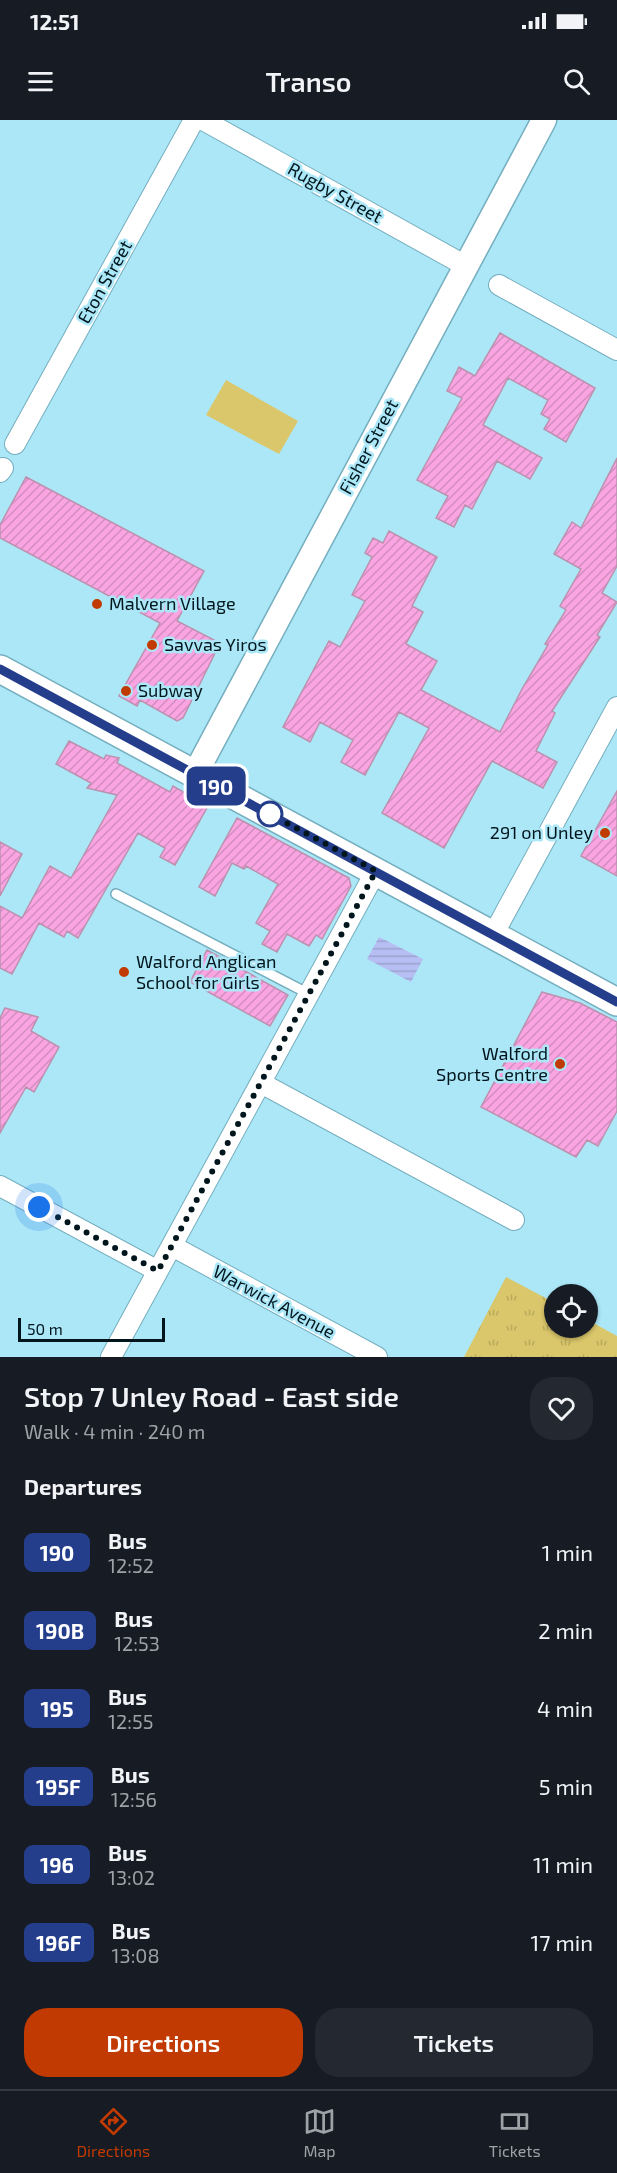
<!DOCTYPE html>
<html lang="en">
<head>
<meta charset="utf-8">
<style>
	body { margin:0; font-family:"Exo 2",sans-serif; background:#242831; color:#f1f3f6; height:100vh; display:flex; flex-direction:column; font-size:22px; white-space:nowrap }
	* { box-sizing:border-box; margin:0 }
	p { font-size:20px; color:#9ea1a6 }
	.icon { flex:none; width:33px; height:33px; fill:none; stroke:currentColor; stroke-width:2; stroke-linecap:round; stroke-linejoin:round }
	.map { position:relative; height:1237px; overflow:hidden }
	.side { display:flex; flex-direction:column; background:#171b24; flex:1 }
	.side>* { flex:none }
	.badge { padding:0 12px; border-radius:9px; font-size:21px; line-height:39px }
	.tools { position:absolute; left:544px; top:1164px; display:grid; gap:12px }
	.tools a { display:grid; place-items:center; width:54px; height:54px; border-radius:50%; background:#171b24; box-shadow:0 2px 4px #0004; font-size:30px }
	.scale { position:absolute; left:18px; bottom:15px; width:147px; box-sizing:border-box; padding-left:6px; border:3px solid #01161c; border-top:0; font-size:16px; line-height:21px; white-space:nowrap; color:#01161c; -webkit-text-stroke:4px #ace7f8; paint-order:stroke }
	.you { position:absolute; width:30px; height:30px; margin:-15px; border:4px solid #fff; border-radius:50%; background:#1a73e8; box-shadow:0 0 0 9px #1a73e833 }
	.map>.badge { position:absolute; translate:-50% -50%; box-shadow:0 0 0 3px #fff }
	h2 { padding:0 24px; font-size:22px; line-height:54px }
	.round { display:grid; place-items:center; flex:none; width:63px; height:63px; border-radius:24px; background:#242831 }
	.summary { display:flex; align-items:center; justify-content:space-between; height:102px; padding:0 24px }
	h1 { font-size:28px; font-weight:600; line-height:45px }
	.primary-button { display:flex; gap:12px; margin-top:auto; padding:12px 24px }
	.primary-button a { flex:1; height:69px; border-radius:24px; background:#c13a01; color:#fff; font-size:24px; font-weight:600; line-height:69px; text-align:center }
	.primary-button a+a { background:#242831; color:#f1f3f6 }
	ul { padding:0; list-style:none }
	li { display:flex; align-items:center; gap:18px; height:78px; padding:0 24px }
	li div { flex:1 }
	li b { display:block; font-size:22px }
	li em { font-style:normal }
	li .badge { min-width:66px; font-weight:700; text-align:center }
	.status { display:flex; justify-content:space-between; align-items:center; height:42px; padding:0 30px; background:#171b24; direction:ltr }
	.status svg { height:16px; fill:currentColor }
	header { display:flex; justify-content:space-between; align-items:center; height:78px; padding:0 24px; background:#171b24; font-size:27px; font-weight:600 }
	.menu { display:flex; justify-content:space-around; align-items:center; height:84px; border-top:2px solid #363941; background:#171b24; font-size:16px; color:#9ea1a6 }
	.menu a { display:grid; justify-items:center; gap:3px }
	.menu .on { color:#c13a01 }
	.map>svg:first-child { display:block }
	.grass { fill:#dac76b }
	.park { fill:url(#park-tufts) }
	.water { fill:url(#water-rules) }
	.building { fill:url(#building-hatch); stroke:#bb91ae; stroke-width:1.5 }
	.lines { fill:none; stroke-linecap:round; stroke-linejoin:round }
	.service-casing { stroke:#75aebe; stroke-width:12 }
	.minor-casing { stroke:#75aebe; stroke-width:22 }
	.tertiary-casing { stroke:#75aebe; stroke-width:27 }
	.secondary-casing { stroke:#75aebe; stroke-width:30 }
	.service { stroke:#fff; stroke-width:9 }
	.minor { stroke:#fff; stroke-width:20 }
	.tertiary { stroke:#fff; stroke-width:24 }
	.secondary { stroke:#fff; stroke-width:27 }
	.line-casing { stroke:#fff; stroke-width:14 }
	.line { stroke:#243e8c; stroke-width:9 }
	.walk { stroke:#01161c; stroke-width:6; stroke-dasharray:0 10.8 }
	.poi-dot { fill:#c13a01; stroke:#ace7f8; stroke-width:2 }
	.stop-dot { fill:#fff; stroke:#243e8c; stroke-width:3 }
	.labels { text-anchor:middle; stroke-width:5; stroke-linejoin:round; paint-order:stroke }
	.street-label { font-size:18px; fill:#01161c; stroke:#ace7f8 }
	.poi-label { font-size:18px; fill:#01161c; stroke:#ace7f8; text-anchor:start }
</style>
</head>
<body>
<div class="status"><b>12:51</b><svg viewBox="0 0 49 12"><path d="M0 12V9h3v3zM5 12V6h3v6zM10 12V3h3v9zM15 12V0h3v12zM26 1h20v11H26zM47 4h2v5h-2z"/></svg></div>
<header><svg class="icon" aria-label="menu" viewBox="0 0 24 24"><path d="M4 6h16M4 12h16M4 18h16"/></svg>Transo<svg class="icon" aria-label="search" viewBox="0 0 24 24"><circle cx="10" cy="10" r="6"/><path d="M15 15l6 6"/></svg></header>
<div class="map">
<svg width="617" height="1237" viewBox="0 0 617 1237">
	<defs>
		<pattern id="park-tufts" width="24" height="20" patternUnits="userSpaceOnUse" patternTransform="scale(1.5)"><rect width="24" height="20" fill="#dac76b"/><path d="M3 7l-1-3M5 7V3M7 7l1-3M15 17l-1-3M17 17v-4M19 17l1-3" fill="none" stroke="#b9aa5c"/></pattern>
		<pattern id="water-rules" width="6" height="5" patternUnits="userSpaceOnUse" patternTransform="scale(1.5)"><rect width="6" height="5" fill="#b6bef3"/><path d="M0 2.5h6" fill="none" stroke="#9ba3d0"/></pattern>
		<pattern id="building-hatch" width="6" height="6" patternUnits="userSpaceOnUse" patternTransform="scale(1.5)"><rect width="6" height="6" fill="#faa5e2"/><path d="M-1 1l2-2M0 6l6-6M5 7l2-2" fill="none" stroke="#d48dc1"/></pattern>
	</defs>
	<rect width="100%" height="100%" fill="#ace7f8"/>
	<path class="grass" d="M226 260 298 301 279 334 206 295Z"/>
	<path class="park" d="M506 1157 555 1183V1208H588V1200L617 1216V1237H464Z"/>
	<path class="water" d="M379 817 423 839 411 862 367 839Z"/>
	<path class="building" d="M500 213 595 268 566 322 544 309 550 299 541 294 548 280 508 258 483 305 542 338 530 359 497 341 472 389 465 385 454 407 436 398 448 376 417 360 462 278 447 271 459 247 475 256Z
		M617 338V446L602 473 617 482 597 515 600 517 552 591 555 593 536 631 557 642 543 668 492 641 444 728 382 693 429 608 399 592 365 655 341 642 353 620 320 602 310 622 283 607 329 521 340 527 365 481 352 475 372 437 365 433 373 418 383 423 389 411 437 437 412 486 423 492 406 524 437 541 421 570 500 612 522 569 548 525 545 524 566 490 560 486 581 449 554 434 572 402 581 408Z
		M26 357 204 451 177 501 220 523 183 598 177 601 140 580 137 586 119 576 160 503 0 418V405Z
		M69 621 104 639 106 635 119 638 117 643 170 672 173 666 208 686 175 745 160 737 165 728 138 713 78 818 67 811 64 817 39 803 12 854 0 848V786L22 798 50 746 71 758 117 675 87 668 91 663 56 644Z
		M617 671V756L581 736Z
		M237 698 349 758 351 766 322 819 316 815 309 826 287 814 277 832 262 824 270 811 256 803 278 764 246 746 244 749 232 743 215 776 199 767Z
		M0 722 22 734 0 776Z
		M207 830 288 875 270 906 190 862Z
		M542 872 580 883 617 902V991L598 1026 587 1020 576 1037 481 987Z
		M5 888 38 897 31 911 59 927 34 972 26 967 0 1013V898Z"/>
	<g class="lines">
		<defs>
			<path id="service" d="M116 774 309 874"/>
			<path id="minor" d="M203 0 466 146
				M499 165 617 230
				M15 324 194 0
				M0 352 3 348
				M493 815 617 587
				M261 963 514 1100
				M0 1066 158 1151
				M172 1126 377 1237
				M111 1237 376 751"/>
			<path id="tertiary" d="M195 654 544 0"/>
			<path id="secondary" d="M0 549 617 882"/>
		</defs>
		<use href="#service" class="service-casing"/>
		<use href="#minor" class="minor-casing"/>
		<use href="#tertiary" class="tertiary-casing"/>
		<use href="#secondary" class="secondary-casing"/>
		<use href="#service" class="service"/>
		<use href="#minor" class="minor"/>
		<use href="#tertiary" class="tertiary"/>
		<use href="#secondary" class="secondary"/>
	</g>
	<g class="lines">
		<defs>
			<path id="line" d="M0 549 617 882"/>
		</defs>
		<use href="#line" class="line-casing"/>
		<use href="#line" class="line"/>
		<path class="walk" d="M39 1087 158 1151 376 751 270 694"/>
	</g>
	<g class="poi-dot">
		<circle cx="97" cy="484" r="6"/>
		<circle cx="152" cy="525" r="6"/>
		<circle cx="126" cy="571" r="6"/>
		<circle cx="605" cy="713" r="6"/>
		<circle cx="124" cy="852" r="6"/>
		<circle cx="560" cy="944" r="6"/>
	</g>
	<circle class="stop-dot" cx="270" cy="694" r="12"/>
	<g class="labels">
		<g class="street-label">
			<text transform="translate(335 73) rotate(29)" y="6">Rugby Street</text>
			<text transform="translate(105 162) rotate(-61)" y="6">Eton Street</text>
			<text transform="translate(369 327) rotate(-62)" y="6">Fisher Street</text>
			<text transform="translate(274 1182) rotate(28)" y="6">Warwick Avenue</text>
		</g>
		<g class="poi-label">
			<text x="109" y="490">Malvern Village</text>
			<text x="164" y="531">Savvas Yiros</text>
			<text x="138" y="577">Subway</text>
			<text x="593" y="719" text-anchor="end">291 on Unley</text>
			<text x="136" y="848">Walford Anglican<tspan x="136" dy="21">School for Girls</tspan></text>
			<text x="548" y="940" text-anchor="end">Walford<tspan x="548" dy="21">Sports Centre</tspan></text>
		</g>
	</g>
</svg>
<div class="tools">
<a><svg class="icon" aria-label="locate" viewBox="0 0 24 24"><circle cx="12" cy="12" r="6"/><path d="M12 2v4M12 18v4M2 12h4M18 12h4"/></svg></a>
</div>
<div class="scale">50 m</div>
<div class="you" style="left:39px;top:1087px"></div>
<b class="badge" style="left:216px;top:666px;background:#243e8c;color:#fff">190</b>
</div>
<section class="side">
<div class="summary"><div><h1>Stop 7 Unley Road - East side</h1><p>Walk · 4 min · 240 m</p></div><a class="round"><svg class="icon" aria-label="heart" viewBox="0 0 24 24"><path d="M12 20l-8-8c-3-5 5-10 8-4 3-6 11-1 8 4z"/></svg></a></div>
<h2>Departures</h2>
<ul>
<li><span class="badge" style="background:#243e8c;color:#fff">190</span><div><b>Bus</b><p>12:52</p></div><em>1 min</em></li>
<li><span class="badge" style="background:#243e8c;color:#fff">190B</span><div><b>Bus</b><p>12:53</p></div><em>2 min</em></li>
<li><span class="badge" style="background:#243e8c;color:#fff">195</span><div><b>Bus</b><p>12:55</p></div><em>4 min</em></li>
<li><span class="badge" style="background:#243e8c;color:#fff">195F</span><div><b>Bus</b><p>12:56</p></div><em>5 min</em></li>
<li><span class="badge" style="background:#243e8c;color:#fff">196</span><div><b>Bus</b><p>13:02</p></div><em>11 min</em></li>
<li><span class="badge" style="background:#243e8c;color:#fff">196F</span><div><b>Bus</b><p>13:08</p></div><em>17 min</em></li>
</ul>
<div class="primary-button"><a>Directions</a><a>Tickets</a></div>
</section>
<nav class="menu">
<a class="on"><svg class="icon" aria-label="directions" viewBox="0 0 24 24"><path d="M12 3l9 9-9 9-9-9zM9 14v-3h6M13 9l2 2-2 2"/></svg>Directions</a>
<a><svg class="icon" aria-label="map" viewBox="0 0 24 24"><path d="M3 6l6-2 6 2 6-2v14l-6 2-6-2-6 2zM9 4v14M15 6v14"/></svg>Map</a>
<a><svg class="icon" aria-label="tickets" viewBox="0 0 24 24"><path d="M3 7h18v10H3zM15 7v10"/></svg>Tickets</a>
</nav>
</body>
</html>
